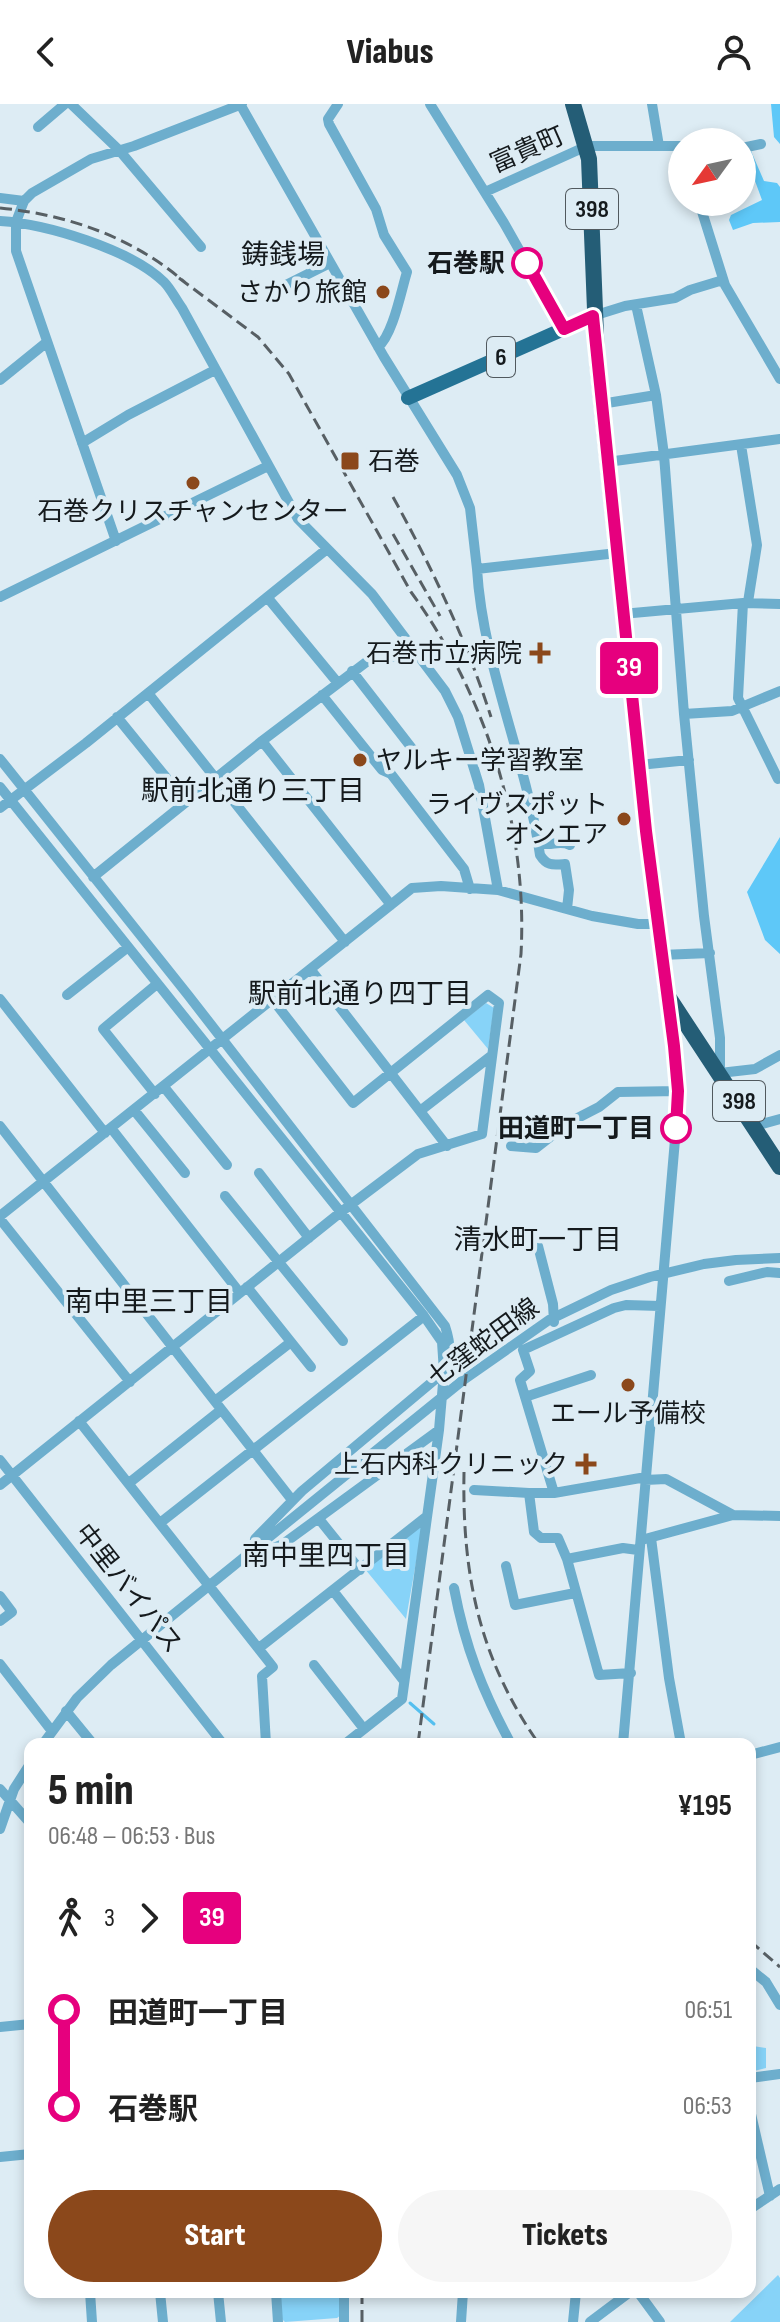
<!DOCTYPE html>
<html lang="en">
<head>
<meta charset="utf-8">
<style>
	body { margin:0; font-family:"Sofia Sans Condensed","Noto Sans JP",sans-serif; background:#f6f6f6; color:#222; height:100vh; display:flex; flex-direction:column; font-size:30px; white-space:nowrap }
	* { box-sizing:border-box; margin:0 }
	p { font-size:26px; color:#767676 }
	.icon { flex:none; width:44px; height:44px; fill:none; stroke:currentColor; stroke-width:2; stroke-linecap:round; stroke-linejoin:round }
	.map { position:relative; flex:1; overflow:hidden }
	.drawer { position:absolute; left:24px; top:1634px; width:732px; height:560px; display:flex; flex-direction:column; background:#fff; border-radius:16px; box-shadow:0 4px 12px #0003 }
	.drawer>* { flex:none }
	.badge { padding:0 16px; border-radius:6px; font-size:28px; line-height:52px }
	.needle { width:52px; rotate:237deg }
	.controls { position:absolute; left:668px; top:24px; display:grid; gap:16px }
	.controls a { display:grid; place-items:center; width:88px; height:88px; border-radius:50%; background:#fff; box-shadow:0 4px 12px #0003; font-size:40px }
	.map>.badge { position:absolute; translate:-50% -50%; box-shadow:0 0 0 4px #fff }
	.legs { display:flex; align-items:center; gap:12px; height:88px; padding:0 24px; font-size:26px }
	.legs p { margin-inline-start:auto }
	.headline { display:flex; align-items:center; justify-content:space-between; height:136px; padding:0 24px }
	h1 { font-size:44px; font-weight:800; line-height:60px }
	.button { display:flex; gap:16px; margin-top:auto; padding:16px 24px }
	.button a { flex:1; height:92px; border-radius:48px; background:#8b481b; color:#fff; font-size:32px; font-weight:800; line-height:92px; text-align:center }
	.button a+a { background:#f6f6f6; color:#222 }
	ul { padding:0 24px; list-style:none }
	li { display:flex; align-items:center; gap:28px; height:96px; font-size:30px }
	li i { display:grid; place-items:center; width:12px; height:100%; margin:0 10px; background:currentColor }
	li i::after { content:''; width:20px; height:20px; margin:-10px; border:6px solid; border-radius:50%; background:#fff }
	li p { margin-inline-start:auto }
	li:first-child i { background:linear-gradient(#0000 50%,currentColor 0) }
	li:last-child i { background:linear-gradient(currentColor 50%,#0000 0) }
	header { display:flex; justify-content:space-between; align-items:center; height:104px; padding:0 24px; background:#fff; font-size:36px; font-weight:800 }
	.map>svg:first-child { display:block }
	.green { fill:#87d3f8 }
	.forest { fill:#5ec8f8 }
	.lines { fill:none; stroke-linecap:round; stroke-linejoin:round }
	.stream { stroke:#54bfef; stroke-width:3 }
	.minor { stroke:#6daecd; stroke-width:10 }
	.major { stroke:#247395; stroke-width:14 }
	.highway { stroke:#245d76; stroke-width:16 }
	.rail { stroke:#575f64; stroke-width:3; stroke-dasharray:12 6; stroke-linecap:butt }
	.line-1-casing { stroke:#fff; stroke-width:18 }
	.line-1 { stroke:#e6007e; stroke-width:12 }
	.stop-1-dot { fill:#fff; stroke:#e6007e; stroke-width:4 }
	.poi-dot { fill:#8b481b; stroke:#ddecf4; stroke-width:3 }
	.labels { text-anchor:middle; stroke-width:8; stroke-linejoin:round; paint-order:stroke }
	.shield { fill:#ddecf4; stroke:#51595e; stroke-width:2 }
	.shield-label { font-size:24px; font-weight:bold; fill:#151a1d }
	.street-label { font-size:26px; fill:#151a1d; stroke:#ddecf4 }
	.stop-label { font-size:26px; font-weight:bold; fill:#151a1d; stroke:#ddecf4; text-anchor:end }
	.poi-label { font-size:26px; fill:#151a1d; stroke:#ddecf4; text-anchor:end }
	.neighbourhood-label { font-size:28px; fill:#151a1d; stroke:#ddecf4 }
</style>
</head>
<body>
<header><svg class="icon" aria-label="back" viewBox="0 0 24 24"><path d="M15 5l-7 7 7 7"/></svg>Viabus<svg class="icon" aria-label="person" viewBox="0 0 24 24"><circle cx="12" cy="8" r="4"/><path d="M4 21q1-7 8-7t8 7"/></svg></header>
<div class="map">
<svg width="780" height="2218" viewBox="0 0 780 2218">
	<rect width="100%" height="100%" fill="#ddecf4"/>
	<path class="green" d="M486 899 494 904 488 945 464 916Z
		M423 1419 406 1515 365 1465Z
		M753 1942 766 1944V1964L754 1967Z
		M778 2171 780 2174V2218H730Z
		M280 2188H340L341 2211 337 2214 285 2218 282 2215Z"/>
	<path class="forest" d="M771 0H780V40L774 33Z
		M744 47H751L764 77 777 79 780 83V118L753 119 733 126 729 116 731 111 762 96Z
		M780 733V850L765 836 747 788Z"/>
	<g class="lines">
		<path class="stream" d="M410 1599 434 1620"/>
		<path class="minor" d="M71 0 119 46 201 143
			M240 0 384 253 457 371 470 404 477 465 617 449
			M338 0 328 15 329 20 376 105 384 131 407 168C401 187 393 231 378 243
			M430 0 504 119 564 225
			M652 0 659 42
			M38 23 65 0
			M742 44 761 40
			M485 88 587 42H682
			M0 94 24 97
			M699 98 725 181 780 275
			M0 117C46 120 130 145 164 178 171 185 176 196 182 204L298 415 372 490 445 587 458 613 479 681 498 786
			M274 187 330 159
			M636 201 656 291 664 351 684 610 704 812 720 934V969L755 965 780 951
			M593 212 625 202 675 194 690 186 723 176
			M0 276 47 238
			M601 300 656 291
			M82 339 128 311 215 266
			M741 341 757 441 748 498
			M607 358 780 335
			M116 437 16 147V118L24 97 32 89 91 55 134 42 242 0
			M477 465C483 563 526 654 540 751 547 762 552 761 565 760L569 786 567 805
			M0 493 268 362
			M267 493 337 578
			M743 499 738 594 778 675
			M622 510 743 499 780 500
			M352 567 414 647
			M148 589 345 838
			M322 591 382 666 391 670 464 765 470 785
			M684 610 732 607 780 587
			M117 613 186 698
			M262 637 391 801
			M0 655 188 891 445 1222C450 1237 453 1254 444 1268L302 1387 255 1435 254 1446
			M639 661 689 656
			M0 683 424 1212 442 1238 444 1268 439 1326 402 1595 345 1640
			M0 704 86 639 327 445
			M538 738C549 744 559 735 570 741
			M93 773 262 637 373 553 418 552
			M661 851 710 849
			M311 866 447 1042
			M67 891 128 843
			M0 895 105 1029
			M164 983 227 1061
			M155 990 103 925 157 880
			M134 1006 185 1069
			M420 1007 491 952
			M0 1022 292 1396
			M755 1022 780 1015
			M111 1024 240 1189
			M511 1042 536 1044 568 1019 599 1003 618 988 678 987
			M259 1069 309 1134
			M225 1092 343 1237
			M0 1112 412 784 441 782 498 786 592 812 638 820H657
			M0 1115 130 1278
			M538 1142 553 1200 554 1218
			M729 1177 767 1168 780 1169
			M247 1183 311 1263
			M525 1293 591 1271
			M215 1297 291 1238
			M79 1317 273 1563 262 1572 266 1640
			M0 1356 223 1640
			M645 1376 666 1375 733 1411 780 1412
			M129 1379 221 1306
			M0 1381 341 1108 418 1050 482 1030 499 899 488 891 353 999 273 896
			M474 1386 529 1389
			M554 1389 646 1373
			M319 1415 360 1466
			M160 1419 424 1212
			M651 1434 669 1574 681 1640
			M645 1435 733 1411
			M254 1446 266 1447 283 1440 439 1326
			M567 1455 623 1444 638 1446
			M506 1462 515 1501 575 1489
			M454 1484C465 1543 483 1588 511 1640
			M334 1488 404 1577
			M0 1492 12 1508 0 1517
			M259 1544 426 1413
			M0 1560 51 1626
			M314 1561 364 1625
			M631 1569 599 1571 567 1455 558 1434H541L534 1428 529 1389H554L520 1276 530 1267 523 1246 614 1204 626 1201 660 1202
			M66 1607 93 1640
			M43 1640 77 1594 111 1561 462 1277 549 1216 611 1186 650 1173 704 1160 736 1156 780 1154
			M623 1640 676 1024 678 987 668 897
			M750 1651 780 1643
			M0 1685 30 1719
			M0 1725 14 1685 30 1660
			M750 1865 766 1878 780 1901
			M0 1923 30 1920
			M750 1974 780 1970
			M750 2006 770 2092
			M0 2053 30 2050
			M750 2105 780 2085
			M90 2188 92 2218
			M160 2188 163 2218
			M218 2188 221 2218
			M276 2188 278 2218
			M638 2188 660 2218
			M344 2218V2188
			M461 2218 463 2188
			M573 2218 576 2188
			M590 2218 630 2188"/>
		<path class="major" d="M408 294 593 212"/>
		<path class="highway" d="M573 0 589 55 597 256 646 727 667 891 780 1063"/>
		<path class="rail" d="M0 104C70 111 135 134 188 181
			M179 174 258 233 289 270 411 488C486 591 528 722 521 850L418 1640
			M393 393C432 464 466 535 491 613
			M393 430 440 512
			M464 1368C462 1470 479 1555 539 1640
			M750 1837 780 1863
			M362 2218V2188"/>
	</g>
	<g class="lines">
		<defs>
			<path id="line-1" d="M527 159 564 225 593 212 646 727 674 942 678 987 676 1024"/>
		</defs>
		<use href="#line-1" class="line-1-casing"/>
		<use href="#line-1" class="line-1"/>
	</g>
	<g class="stop-1-dot">
		<circle cx="527" cy="159" r="14"/>
		<circle cx="676" cy="1024" r="14"/>
	</g>
	<g class="poi-dot">
		<circle cx="383" cy="188" r="8"/>
		<rect x="340" y="347" width="20" height="20" rx="4"/>
		<circle cx="193" cy="379" r="8"/>
		<path d="M536 537h8v8h8v8h-8v8h-8v-8h-8v-8h8z"/>
		<circle cx="360" cy="656" r="8"/>
		<circle cx="624" cy="715" r="8"/>
		<circle cx="628" cy="1281" r="8"/>
		<path d="M582 1348h8v8h8v8h-8v8h-8v-8h-8v-8h8z"/>
	</g>
	<g class="labels">
		<g class="shield">
			<rect x="566" y="85" width="52" height="40" rx="6"/>
			<rect x="487" y="233" width="28" height="40" rx="6"/>
			<rect x="713" y="977" width="52" height="40" rx="6"/>
		</g>
		<g class="shield-label">
			<text x="592" y="113">398</text>
			<text x="501" y="261">6</text>
			<text x="739" y="1005">398</text>
		</g>
		<g class="street-label">
			<text transform="translate(527 45) rotate(-24)" y="9">富貴町</text>
			<text transform="translate(483 1238) rotate(-36)" y="9">七窪蛇田線</text>
			<text transform="translate(129 1484) rotate(52)" y="9">中里バイパス</text>
		</g>
		<g class="stop-label">
			<text x="505" y="168">石巻駅</text>
			<text x="654" y="1033">田道町一丁目</text>
		</g>
		<g class="poi-label">
			<text x="367" y="197">さかり旅館</text>
			<text x="368" y="366" text-anchor="start">石巻</text>
			<text x="193" y="416" text-anchor="middle">石巻クリスチャンセンター</text>
			<text x="522" y="558">石巻市立病院</text>
			<text x="376" y="665" text-anchor="start">ヤルキー学習教室</text>
			<text x="608" y="709">ライヴスポット<tspan x="608" dy="30">オンエア</tspan></text>
			<text x="628" y="1318" text-anchor="middle">エール予備校</text>
			<text x="568" y="1369">上石内科クリニック</text>
		</g>
		<g class="neighbourhood-label">
			<text x="283" y="160">鋳銭場</text>
			<text x="253" y="696">駅前北通り三丁目</text>
			<text x="360" y="899">駅前北通り四丁目</text>
			<text x="538" y="1145">清水町一丁目</text>
			<text x="149" y="1207">南中里三丁目</text>
			<text x="326" y="1461">南中里四丁目</text>
		</g>
	</g>
</svg>
<div class="controls">
<a><svg class="needle" viewBox="-14 -14 28 28"><path d="M0-13l5 13h-10z" fill="#e53935"/><path d="M0 13l5-13h-10z" fill="#767676"/></svg></a>
</div>
<b class="badge" style="left:629px;top:564px;background:#e6007e;color:#fff">39</b>
<section class="drawer">
<div class="headline"><div><h1>5 min</h1><p>06:48 – 06:53 · Bus</p></div><b>¥195</b></div>
<div class="legs"><svg class="icon" aria-label="walk" viewBox="0 0 24 24"><circle cx="13" cy="4" r="2"/><path d="M13 8l-2 6 4 7M11 14l-3 7M7 12l3-4h3l4 4"/></svg>3<svg class="icon" aria-label="forward" viewBox="0 0 24 24"><path d="M9 5l7 7-7 7"/></svg><b class="badge" style="background:#e6007e;color:#fff">39</b></div>
<ul>
<li><i style="color:#e6007e"></i><b>田道町一丁目</b><p>06:51</p></li>
<li><i style="color:#e6007e"></i><b>石巻駅</b><p>06:53</p></li>
</ul>
<div class="button"><a>Start</a><a>Tickets</a></div>
</section>
</div>
</body>
</html>
